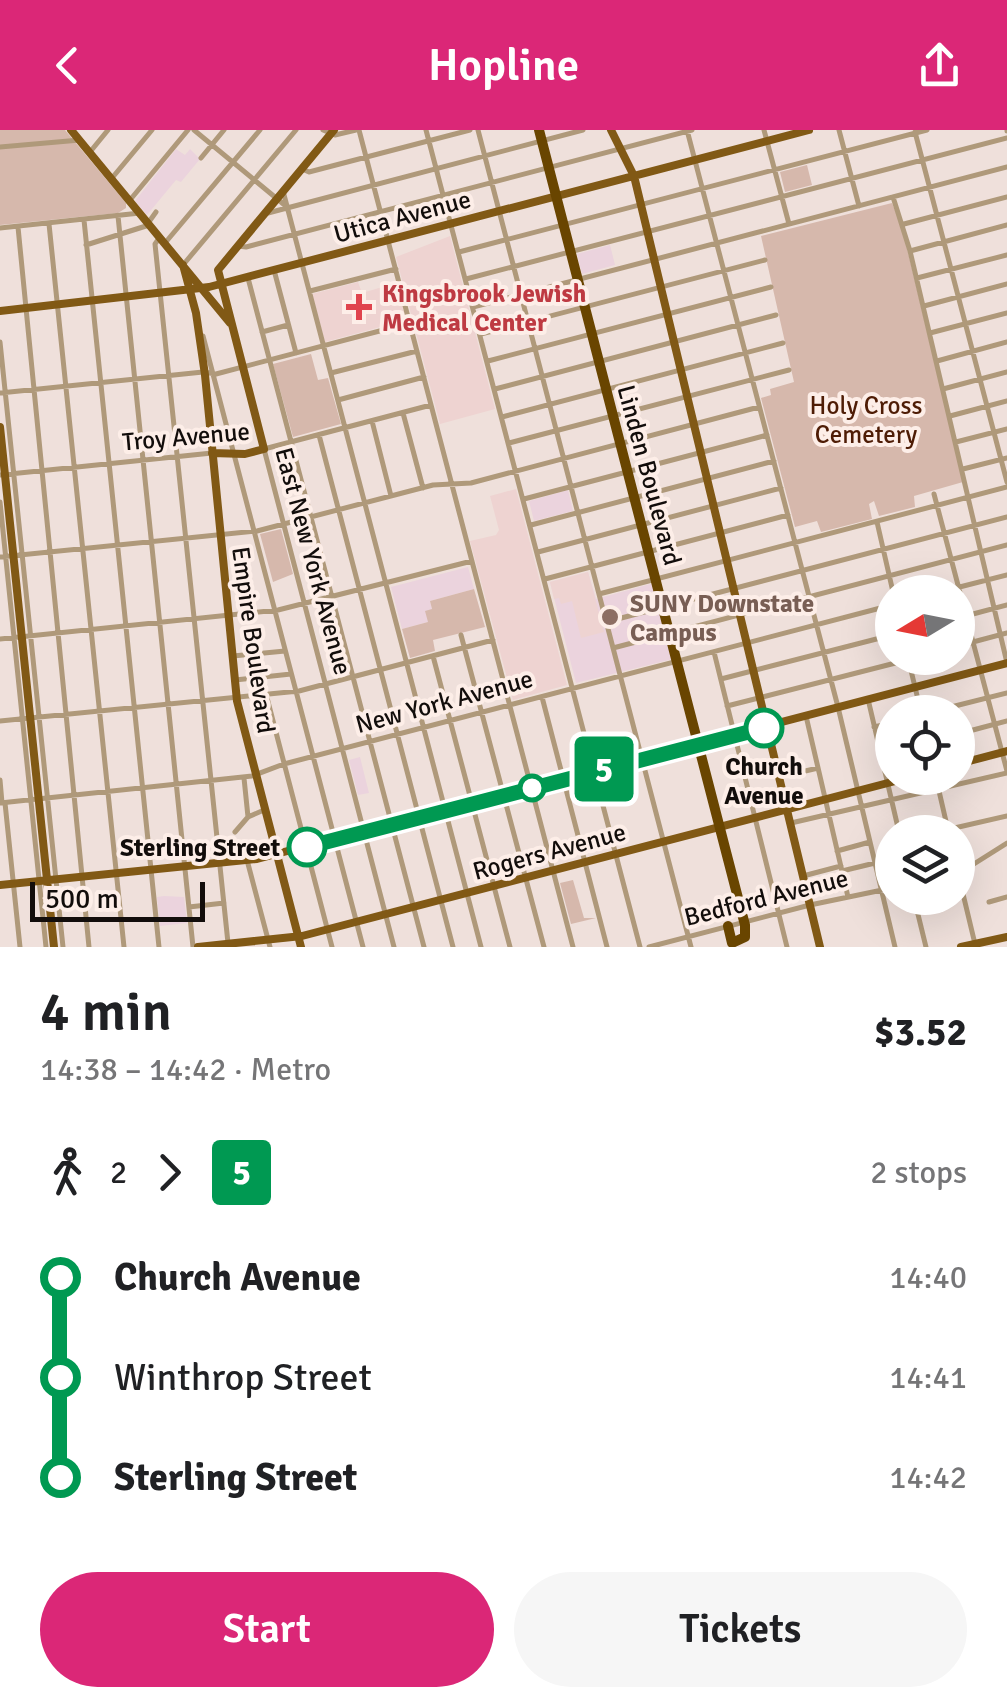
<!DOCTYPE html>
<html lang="en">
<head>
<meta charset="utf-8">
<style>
	body { margin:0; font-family:Signika,sans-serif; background:#f6f6f6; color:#202124; height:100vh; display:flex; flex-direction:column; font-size:38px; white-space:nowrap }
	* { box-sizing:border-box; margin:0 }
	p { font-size:32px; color:#757577 }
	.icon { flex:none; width:55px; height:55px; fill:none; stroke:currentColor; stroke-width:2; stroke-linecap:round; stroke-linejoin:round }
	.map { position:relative; height:817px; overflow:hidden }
	.drawer { display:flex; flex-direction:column; background:#fff; flex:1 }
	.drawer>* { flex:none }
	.badge { padding:0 20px; border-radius:8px; font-size:35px; line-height:65px }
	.needle { width:65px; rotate:260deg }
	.controls { position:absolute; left:875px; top:445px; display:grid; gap:20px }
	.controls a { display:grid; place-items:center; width:100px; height:100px; border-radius:50%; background:#fff; box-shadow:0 10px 40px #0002; font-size:50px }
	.scale { position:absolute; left:30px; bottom:25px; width:175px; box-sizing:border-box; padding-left:10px; border:5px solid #120d0b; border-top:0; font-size:28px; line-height:35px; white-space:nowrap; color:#120d0b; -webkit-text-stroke:8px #fdeee8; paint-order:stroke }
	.map>.badge { position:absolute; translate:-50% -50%; box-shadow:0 0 0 5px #fff }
	.legs { display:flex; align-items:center; gap:15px; height:110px; padding:0 40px; font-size:32px }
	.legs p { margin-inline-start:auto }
	.overview { display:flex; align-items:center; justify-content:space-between; height:170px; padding:0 40px }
	h1 { font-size:55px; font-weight:600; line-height:75px }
	.cta { display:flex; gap:20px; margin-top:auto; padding:20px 40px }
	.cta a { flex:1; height:115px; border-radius:60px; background:#db2777; color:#fff; font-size:40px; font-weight:600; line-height:115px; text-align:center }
	.cta a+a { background:#f6f6f6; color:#202124 }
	ul { padding:0 40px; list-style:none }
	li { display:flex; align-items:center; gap:35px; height:100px; font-size:38px }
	li i { display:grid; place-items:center; width:15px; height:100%; margin:0 12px; background:currentColor }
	li i::after { content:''; width:25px; height:25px; margin:-12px; border:8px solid; border-radius:50%; background:#fff }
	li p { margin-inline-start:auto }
	li:first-child i { background:linear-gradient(#0000 50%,currentColor 0) }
	li:last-child i { background:linear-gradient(currentColor 50%,#0000 0) }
	header { display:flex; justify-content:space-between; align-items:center; height:130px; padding:0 40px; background:#db2777; color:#fff; font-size:45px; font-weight:600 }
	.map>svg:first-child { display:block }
	.education { fill:#ebd3dd }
	.medical { fill:#eed3d1 }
	.green { fill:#d6b8ac }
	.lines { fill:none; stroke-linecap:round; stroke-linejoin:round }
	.minor { stroke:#af997a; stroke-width:5 }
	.major { stroke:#815915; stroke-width:8 }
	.highway { stroke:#694500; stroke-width:10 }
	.line-1-casing { stroke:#fff; stroke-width:22 }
	.line-1 { stroke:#009952; stroke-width:15 }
	.health-dot { fill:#e0444e; stroke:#fdeee8; stroke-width:4 }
	.education-dot { fill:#8d6e63; stroke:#fdeee8; stroke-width:4 }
	.stop-1-dot { fill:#fff; stroke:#009952; stroke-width:5 }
	.labels { text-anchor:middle; stroke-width:8; stroke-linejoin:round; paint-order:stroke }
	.street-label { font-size:25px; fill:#120d0b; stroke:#fdeee8 }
	.health-label { font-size:25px; font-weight:bold; fill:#be3a42; stroke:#fdeee8; text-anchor:start }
	.park-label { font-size:25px; fill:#4e1c05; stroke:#fdeee8 }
	.education-label { font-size:25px; font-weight:bold; fill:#785e54; stroke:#fdeee8; text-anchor:start }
	.stop-label { font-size:25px; font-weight:bold; fill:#120d0b; stroke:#fdeee8 }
</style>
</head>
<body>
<header><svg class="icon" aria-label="back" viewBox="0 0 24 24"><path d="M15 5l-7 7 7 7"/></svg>Hopline<svg class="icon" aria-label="share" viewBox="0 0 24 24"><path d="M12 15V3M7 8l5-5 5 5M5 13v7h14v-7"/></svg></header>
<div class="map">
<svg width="1007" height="817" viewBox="0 0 1007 817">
	<rect width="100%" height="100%" fill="#efe0db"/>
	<path class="education" d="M176 19 185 25 190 19 200 29 181 52 176 50 147 85 135 71Z
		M610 115 615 135 582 144 577 124Z
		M568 360 573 381 534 391 529 371Z
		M468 437 474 459 430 471 432 480 428 492 402 499 391 457Z
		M588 442 596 469 654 453 673 529 576 553 550 452Z
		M360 627 369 663 358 665 349 630Z
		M164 766 184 767 187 793 160 796 157 767Z"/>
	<path class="medical" d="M450 106 495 279 440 294 396 127Z
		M358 152 362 163 396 153 406 190 325 212 312 164Z
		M516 359 567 555 513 570 470 411 496 405 499 400 490 366Z
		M588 442 604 502 581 508 572 471 561 474 559 468 554 469 550 452Z"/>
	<path class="green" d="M0 0H65L126 73V78L118 83 0 95Z
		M807 35 812 55 785 62 780 42Z
		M892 73 902 97 963 352 914 366 915 377 879 386 874 371 869 374 872 389 821 402 817 391 795 397 761 268 771 265 770 259 794 252 761 106Z
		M311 224 318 250 328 248 341 294 293 307 273 234Z
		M281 399 293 444 273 452 260 404Z
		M474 459 485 497 433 510 435 521 410 528 402 499 428 492 425 481 432 479 430 471Z
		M573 750 584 788H596L571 794 560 753Z"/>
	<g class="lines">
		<path class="minor" d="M194 0 287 77
			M323 0 335 5 356 0
			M359 0 573 817
			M426 0 640 817
			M478 0 691 817
			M687 0 838 577 895 817
			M764 0 789 94
			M839 0 859 76
			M1007 0V1
			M915 2 1007 352
			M0 17 80 10
			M90 22 108 0
			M201 28 224 0
			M302 39 309 42 470 0
			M112 48 152 0
			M283 61 481 817
			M893 67 910 121 1007 533
			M130 70 188 0
			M268 83 583 0
			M118 86 193 817
			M84 90 159 817
			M49 94 124 817
			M904 94 1007 67
			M18 97 89 817
			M0 98 140 83
			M160 107 155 114 228 813
			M165 113 260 0
			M86 115 146 96 156 82
			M238 116 246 117 692 0
			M910 121 1007 95
			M459 122 927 0
			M183 135 296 0
			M274 140 296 223
			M248 148 424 817
			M917 148 1007 125
			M466 149 1007 8
			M310 161 396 139
			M924 176 1007 154
			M473 177 1007 37
			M262 202 288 195
			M930 203 1007 183
			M481 204 765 130
			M203 206 363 817
			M0 212 63 817
			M488 231 771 157
			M937 231 1007 212
			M331 243 417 221
			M495 259 776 185
			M943 259 1007 242
			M0 263 203 242 216 244 410 193
			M338 270 424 247
			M403 283 423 358
			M950 286 1007 271
			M502 287 783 213
			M372 291 391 366
			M319 305 453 817
			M956 312 1007 299
			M509 313 789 240
			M963 339 1007 328
			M0 345 212 323
			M934 364 1007 641
			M524 369 767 305
			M0 372 46 817
			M877 392 893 462
			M531 395 774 331
			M538 422 781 358
			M0 427 257 401 433 355 471 353 759 277
			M545 449 788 385
			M940 462 1007 445
			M599 464 1007 357
			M958 488 1007 475
			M606 492 1007 387
			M461 505 544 817
			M0 509 278 480 472 431
			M958 516 1007 503
			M613 518 1007 415
			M714 522 787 817
			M233 526 285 521
			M433 526 510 817
			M908 528 921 582
			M721 549 892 505
			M235 550 291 544
			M266 564 332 817
			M542 567 607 817
			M868 569 899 702
			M727 576 915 528
			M931 582 1007 563
			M806 586 848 767
			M0 591 299 561 493 510
			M874 597 892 593
			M958 604 1007 591
			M880 624 892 621
			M780 647 818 638
			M244 648 248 687
			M936 648 948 700
			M0 650 2 673
			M0 673 252 646 284 634 892 475
			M5 673 20 817
			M791 693 1007 643
			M235 702 248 687 264 680
			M937 702 1007 686
			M837 721 870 712
			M247 730 270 817
			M842 741 875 733
			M958 743 975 814
			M958 744 1007 713
			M803 746 841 736
			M914 768 926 817
			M989 772 1007 767
			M189 777 224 773
			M394 817 264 319 431 275
			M649 817 810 775 892 758"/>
		<path class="major" d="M71 0 230 193
			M611 0 634 46 820 817
			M183 135 196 183 205 245 237 571 301 817
			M0 181 209 157 809 0
			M0 297 54 817
			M212 323 245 324 264 319 218 140 334 0
			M958 634 1007 621
			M0 755 257 729 1007 533
			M198 817 302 806 907 648
			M961 817 1007 807"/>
		<path class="highway" d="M539 0 745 795V807L732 813
			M728 796 732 813"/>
	</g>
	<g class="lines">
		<defs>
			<path id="line-1" d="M307 717 764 598"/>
		</defs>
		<use href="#line-1" class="line-1-casing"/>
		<use href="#line-1" class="line-1"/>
	</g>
	<path class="health-dot" d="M354 162h10v10h10v10h-10v10h-10v-10h-10v-10h10z"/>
	<circle class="education-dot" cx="610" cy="487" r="10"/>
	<g class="stop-1-dot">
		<circle cx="764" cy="598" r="18"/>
		<circle cx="532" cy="658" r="12"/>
		<circle cx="307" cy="717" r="18"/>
	</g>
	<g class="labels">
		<g class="street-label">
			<text transform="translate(402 86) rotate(-15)" y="9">Utica Avenue</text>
			<text transform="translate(186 306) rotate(-5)" y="9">Troy Avenue</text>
			<text transform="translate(650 345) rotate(75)" y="9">Linden Boulevard</text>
			<text transform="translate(314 431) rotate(75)" y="9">East New York Avenue</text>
			<text transform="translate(254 510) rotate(82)" y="9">Empire Boulevard</text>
			<text transform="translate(444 571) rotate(-15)" y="9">New York Avenue</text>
			<text transform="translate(549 721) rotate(-15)" y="9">Rogers Avenue</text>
			<text transform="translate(766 767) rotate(-14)" y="9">Bedford Avenue</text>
		</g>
		<g class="health-label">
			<text x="382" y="172">Kingsbrook Jewish<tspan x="382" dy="29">Medical Center</tspan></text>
		</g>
		<g class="park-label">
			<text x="866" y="284">Holy Cross<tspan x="866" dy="29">Cemetery</tspan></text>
		</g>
		<g class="education-label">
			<text x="630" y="482">SUNY Downstate<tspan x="630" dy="29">Campus</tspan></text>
		</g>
		<g class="stop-label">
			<text x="764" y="645">Church<tspan x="764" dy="29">Avenue</tspan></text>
			<text x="280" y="726" text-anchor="end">Sterling Street</text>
		</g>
	</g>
</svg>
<div class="controls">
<a><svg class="needle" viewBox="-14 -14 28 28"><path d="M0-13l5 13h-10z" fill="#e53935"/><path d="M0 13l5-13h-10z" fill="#757577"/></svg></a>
<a><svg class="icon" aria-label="locate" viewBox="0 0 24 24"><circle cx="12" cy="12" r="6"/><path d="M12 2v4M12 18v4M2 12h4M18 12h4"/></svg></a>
<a><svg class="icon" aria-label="layers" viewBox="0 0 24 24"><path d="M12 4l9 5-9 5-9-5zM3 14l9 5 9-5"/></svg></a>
</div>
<div class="scale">500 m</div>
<b class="badge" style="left:604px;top:639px;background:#009952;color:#fff">5</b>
</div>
<section class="drawer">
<div class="overview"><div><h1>4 min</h1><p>14:38 – 14:42 · Metro</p></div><b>$3.52</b></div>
<div class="legs"><svg class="icon" aria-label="walk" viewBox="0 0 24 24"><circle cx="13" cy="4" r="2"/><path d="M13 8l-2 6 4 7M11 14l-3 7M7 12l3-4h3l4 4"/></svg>2<svg class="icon" aria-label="forward" viewBox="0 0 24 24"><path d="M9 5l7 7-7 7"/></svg><b class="badge" style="background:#009952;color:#fff">5</b><p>2 stops</p></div>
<ul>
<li><i style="color:#009952"></i><b>Church Avenue</b><p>14:40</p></li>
<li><i style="color:#009952"></i><span>Winthrop Street</span><p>14:41</p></li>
<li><i style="color:#009952"></i><b>Sterling Street</b><p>14:42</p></li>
</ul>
<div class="cta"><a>Start</a><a>Tickets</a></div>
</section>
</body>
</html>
